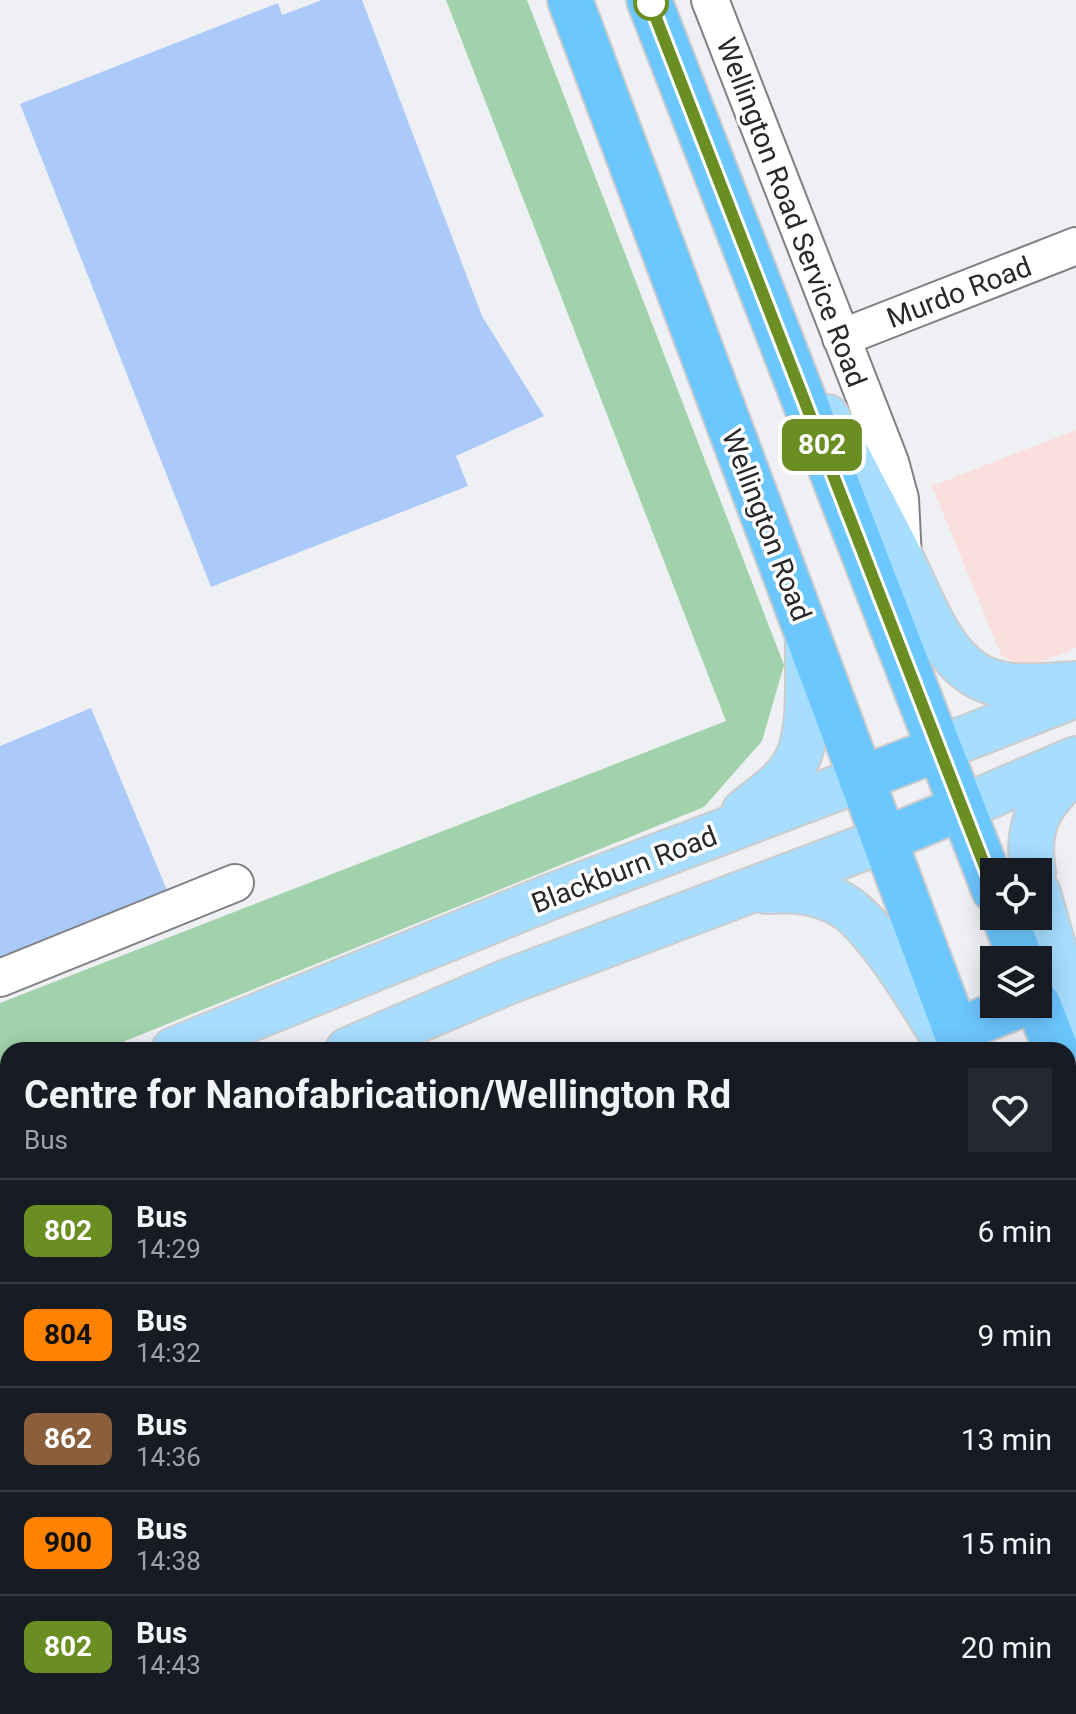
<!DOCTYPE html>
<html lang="en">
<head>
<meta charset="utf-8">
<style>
	body { margin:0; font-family:Roboto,sans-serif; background:#242831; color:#f1f3f6; height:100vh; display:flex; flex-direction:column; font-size:30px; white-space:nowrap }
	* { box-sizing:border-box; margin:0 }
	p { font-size:26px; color:#9ea1a6 }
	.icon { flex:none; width:44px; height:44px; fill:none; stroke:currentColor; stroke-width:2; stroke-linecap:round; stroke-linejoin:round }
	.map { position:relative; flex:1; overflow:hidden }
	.sheet { position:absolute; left:0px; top:1042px; width:1076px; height:672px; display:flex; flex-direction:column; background:#171b24; border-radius:24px 24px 0 0; box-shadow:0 4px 20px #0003 }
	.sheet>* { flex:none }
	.badge { padding:0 16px; border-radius:12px; font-size:28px; line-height:52px }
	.tools { position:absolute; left:980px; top:858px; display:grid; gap:16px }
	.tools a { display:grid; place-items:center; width:72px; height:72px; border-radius:0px; background:#171b24; box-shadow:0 4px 20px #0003; font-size:40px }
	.map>.badge { position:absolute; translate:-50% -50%; box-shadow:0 0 0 4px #fff }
	.round { display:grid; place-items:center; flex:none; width:84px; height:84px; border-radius:0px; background:#242831 }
	.overview { display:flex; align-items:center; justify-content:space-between; height:136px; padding:0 24px }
	h1 { font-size:38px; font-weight:700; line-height:60px }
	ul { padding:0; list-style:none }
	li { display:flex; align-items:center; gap:24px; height:104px; padding:0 24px; border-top:2px solid #363941 }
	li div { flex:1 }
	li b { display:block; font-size:30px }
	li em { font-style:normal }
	li .badge { min-width:88px; font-weight:700; text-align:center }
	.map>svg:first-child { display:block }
	.commercial { fill:#fadfdd }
	.medical { fill:#f9dedf }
	.green { fill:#a1d2ac }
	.water { fill:#98b5f2 }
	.building { fill:#accaf9 }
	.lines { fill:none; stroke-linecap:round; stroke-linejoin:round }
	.minor-casing { stroke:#7f8084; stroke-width:40 }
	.major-casing { stroke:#ccc; stroke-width:48 }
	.highway-casing { stroke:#ccc; stroke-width:48 }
	.minor { stroke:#fff; stroke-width:36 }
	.major { stroke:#a7ddff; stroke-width:44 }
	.highway { stroke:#6cc7ff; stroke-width:44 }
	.line-casing { stroke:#fff; stroke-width:18 }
	.line { stroke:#6b8e23; stroke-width:12 }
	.stop-dot { fill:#fff; stroke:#6b8e23; stroke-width:4 }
	.labels { text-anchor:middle; stroke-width:7; stroke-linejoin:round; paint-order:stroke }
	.street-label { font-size:28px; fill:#29292b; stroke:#fff }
</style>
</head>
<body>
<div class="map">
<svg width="1076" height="1714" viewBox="0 0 1076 1714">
	<rect width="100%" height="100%" fill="#eef0f3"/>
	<path class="commercial" d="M1076 430V648L1025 668 1001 655 932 486Z"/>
	<path class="medical" d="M0 1648 8 1664V1706H29L33 1714H0Z"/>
	<path class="green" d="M446 0H527L784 665 762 741 704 807 103 1050H8V1088L0 1092V1003L726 721Z
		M143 1706H462L460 1714H146Z"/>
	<path class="water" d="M613 1706H752L725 1714H599Z"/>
	<path class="building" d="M322 0H362L482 316 544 416 456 456 468 486 211 587 20 104 278 3 282 15Z
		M91 708 169 895 0 965V746Z"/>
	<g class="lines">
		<defs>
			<path id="minor" d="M710 0 890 462 900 499 903 559
				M841 338 1076 246
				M0 978 235 883
				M0 1271 8 1264
				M0 1476 8 1494
				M1068 1496 1076 1493
				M0 1556 8 1571
				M93 1714 102 1710"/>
			<path id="major" d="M827 417C852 464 877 512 901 559 921 597 937 649 973 673 1002 693 1043 685 1076 684
				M938 749 1076 695
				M961 808 1076 759
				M744 812C761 798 783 784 794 765 813 735 807 671 808 636
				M1033 872C1025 822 1041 802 1076 769
				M766 891C794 889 819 891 844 906 879 928 928 1012 951 1050
				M1038 893 1076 1026
				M174 1050 550 897 861 779
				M348 1050 507 982 884 840
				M0 1120 8 1117
				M0 1201 8 1198"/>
			<path id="highway" d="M570 0 963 1050
				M649 0 994 890
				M861 779 938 749
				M884 840 961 808
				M1004 916 1021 960
				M1038 1004 1056 1050
				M956 1031 1023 1004
				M1068 1082 1076 1103
				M1068 1326 1076 1347"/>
		</defs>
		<use href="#minor" class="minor-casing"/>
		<use href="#major" class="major-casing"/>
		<use href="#highway" class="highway-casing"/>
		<use href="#minor" class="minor"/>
		<use href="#major" class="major"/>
		<use href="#highway" class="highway"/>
	</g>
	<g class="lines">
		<defs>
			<path id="line" d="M649 0 994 890"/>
		</defs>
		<use href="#line" class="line-casing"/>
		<use href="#line" class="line"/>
	</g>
	<circle class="stop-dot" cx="651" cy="3" r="16"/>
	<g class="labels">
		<g class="street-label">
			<text transform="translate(792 212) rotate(69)" y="10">Wellington Road Service Road</text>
			<text transform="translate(959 292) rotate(-21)" y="10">Murdo Road</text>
			<text transform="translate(767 525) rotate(69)" y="10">Wellington Road</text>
			<text transform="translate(624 869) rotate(-21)" y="10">Blackburn Road</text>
		</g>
	</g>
</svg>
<div class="tools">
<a><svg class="icon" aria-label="locate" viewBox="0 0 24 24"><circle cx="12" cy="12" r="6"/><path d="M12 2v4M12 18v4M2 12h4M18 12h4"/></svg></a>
<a><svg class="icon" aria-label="layers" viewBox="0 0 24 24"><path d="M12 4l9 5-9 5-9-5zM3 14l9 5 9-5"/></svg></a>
</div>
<b class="badge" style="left:822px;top:445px;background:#6b8e23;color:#fff">802</b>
<section class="sheet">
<div class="overview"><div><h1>Centre for Nanofabrication/Wellington Rd</h1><p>Bus</p></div><a class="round"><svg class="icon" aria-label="heart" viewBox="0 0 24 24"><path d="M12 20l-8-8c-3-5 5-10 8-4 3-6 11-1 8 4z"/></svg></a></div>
<ul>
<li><span class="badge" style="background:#6b8e23;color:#fff">802</span><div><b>Bus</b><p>14:29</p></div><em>6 min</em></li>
<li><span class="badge" style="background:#ff8200;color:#111">804</span><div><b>Bus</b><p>14:32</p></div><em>9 min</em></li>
<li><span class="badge" style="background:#8b5e3c;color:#fff">862</span><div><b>Bus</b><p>14:36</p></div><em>13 min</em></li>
<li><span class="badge" style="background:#ff8200;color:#111">900</span><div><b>Bus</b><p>14:38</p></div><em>15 min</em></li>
<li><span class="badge" style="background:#6b8e23;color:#fff">802</span><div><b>Bus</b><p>14:43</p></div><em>20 min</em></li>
</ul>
</section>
</div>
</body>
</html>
